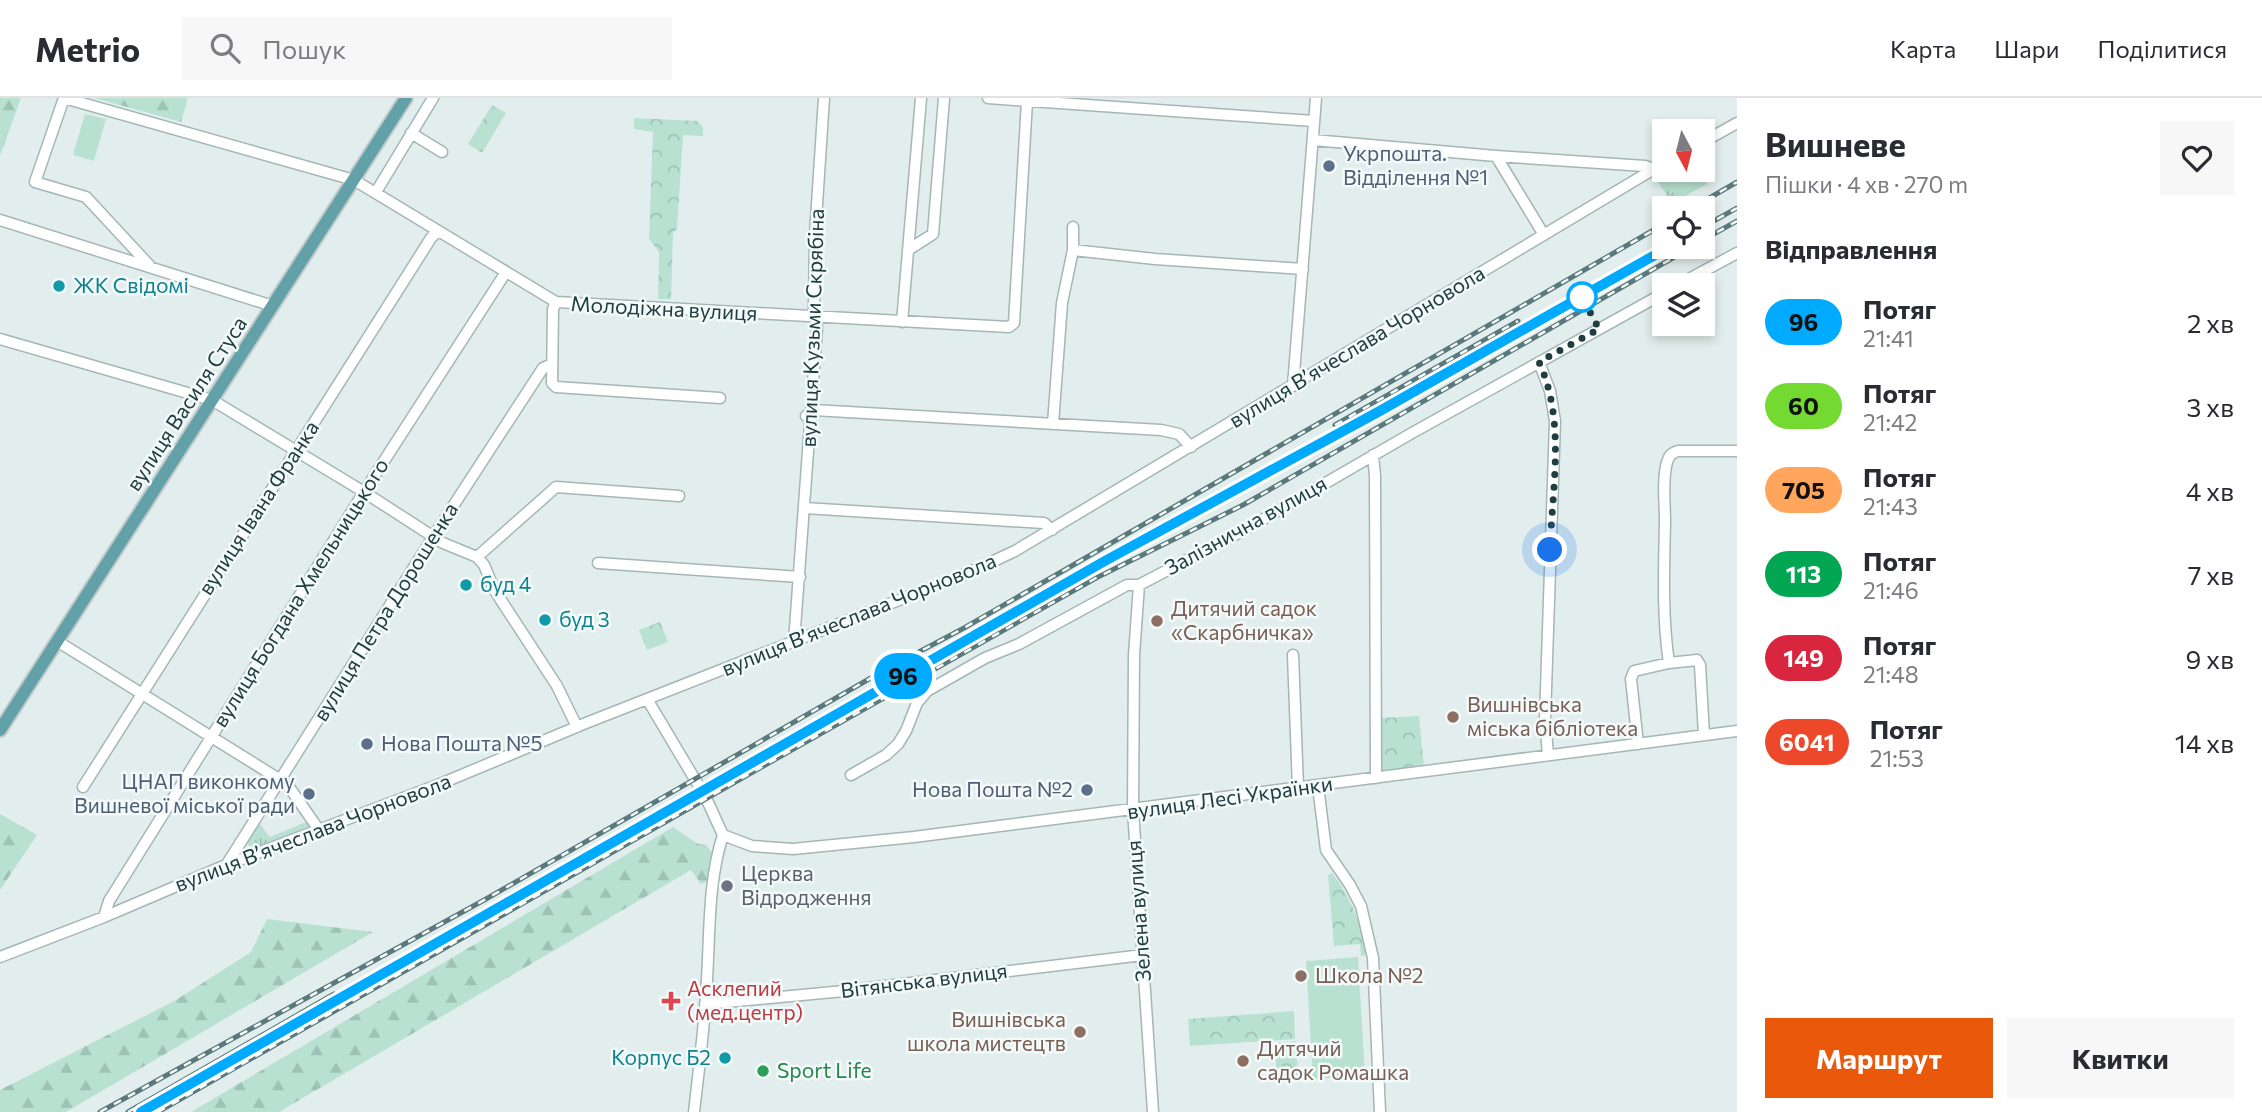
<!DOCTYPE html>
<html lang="uk">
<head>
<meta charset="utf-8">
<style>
	body { margin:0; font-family:Commissioner,sans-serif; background:#f7f7f7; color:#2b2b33; height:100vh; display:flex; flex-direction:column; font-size:26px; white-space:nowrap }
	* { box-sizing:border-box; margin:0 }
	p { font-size:23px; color:#7c7c81 }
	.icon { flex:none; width:38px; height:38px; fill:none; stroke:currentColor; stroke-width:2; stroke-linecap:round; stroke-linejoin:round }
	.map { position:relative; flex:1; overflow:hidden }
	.sheet { display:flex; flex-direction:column; background:#fff; width:525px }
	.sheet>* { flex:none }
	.badge { padding:0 14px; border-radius:23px; font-size:24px; line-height:46px }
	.needle { width:46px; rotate:173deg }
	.fabs { position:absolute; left:1652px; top:21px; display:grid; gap:14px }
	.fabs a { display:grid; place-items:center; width:63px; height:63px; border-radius:0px; background:#fff; box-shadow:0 4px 10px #0003; font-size:35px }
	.you { position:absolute; width:35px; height:35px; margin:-18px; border:5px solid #fff; border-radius:50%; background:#1a73e8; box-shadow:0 0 0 10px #1a73e833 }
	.map>.badge { position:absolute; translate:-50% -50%; box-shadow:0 0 0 4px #fff }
	h2 { padding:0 28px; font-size:26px; line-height:63px }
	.round { display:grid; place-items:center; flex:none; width:74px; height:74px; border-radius:0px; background:#f7f7f7 }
	.headline { display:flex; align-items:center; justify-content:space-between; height:119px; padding:0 28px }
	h1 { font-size:33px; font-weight:700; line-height:52px }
	.cta { display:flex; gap:14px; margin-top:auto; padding:14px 28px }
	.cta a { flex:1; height:80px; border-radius:0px; background:#ea580c; color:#fff; font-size:28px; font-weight:700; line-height:80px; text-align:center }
	.cta a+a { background:#f7f7f7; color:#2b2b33 }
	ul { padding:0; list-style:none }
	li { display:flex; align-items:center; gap:21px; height:84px; padding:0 28px }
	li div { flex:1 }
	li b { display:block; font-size:26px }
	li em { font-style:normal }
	li .badge { min-width:77px; font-weight:700; text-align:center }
	header { display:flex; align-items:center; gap:42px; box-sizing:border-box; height:98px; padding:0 35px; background:#fff; border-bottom:2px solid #e1e1e2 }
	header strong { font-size:33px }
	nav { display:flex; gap:38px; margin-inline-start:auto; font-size:24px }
	.search { width:490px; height:63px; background:#f7f7f7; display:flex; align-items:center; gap:18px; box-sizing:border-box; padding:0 24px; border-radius:0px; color:#7c7c81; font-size:26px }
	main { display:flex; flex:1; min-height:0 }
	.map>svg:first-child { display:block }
	.grass { fill:url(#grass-tufts) }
	.forest { fill:url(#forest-firs) }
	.park { fill:url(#park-crowns) }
	.pitch { fill:#b9e1d2 }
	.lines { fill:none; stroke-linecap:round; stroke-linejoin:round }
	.minor-casing { stroke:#a4b6b6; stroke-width:13 }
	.major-casing { stroke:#c1c9ca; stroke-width:16 }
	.minor { stroke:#fff; stroke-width:10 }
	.major { stroke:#62a1a7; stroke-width:12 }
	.rail-casing { stroke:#5b797c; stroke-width:5 }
	.rail { stroke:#f3faf9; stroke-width:2.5; stroke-dasharray:8; stroke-linecap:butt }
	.line-casing { stroke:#fff; stroke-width:16 }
	.line { stroke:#0af; stroke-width:10 }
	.walk { stroke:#203e41; stroke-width:7; stroke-dasharray:0 12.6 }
	.service-dot { fill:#5c6f8a; stroke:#f3faf9; stroke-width:2.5 }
	.culture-dot { fill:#0f9aa8; stroke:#f3faf9; stroke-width:2.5 }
	.stop-dot { fill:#fff; stroke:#0af; stroke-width:3.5 }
	.education-dot { fill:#8d6e63; stroke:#f3faf9; stroke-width:2.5 }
	.worship-dot { fill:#6b7280; stroke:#f3faf9; stroke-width:2.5 }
	.health-dot { fill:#e0444e; stroke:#f3faf9; stroke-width:2.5 }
	.leisure-dot { fill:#2e9e5b; stroke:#f3faf9; stroke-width:2.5 }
	.labels { text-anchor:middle; stroke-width:5; stroke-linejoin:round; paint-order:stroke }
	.service-label { font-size:21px; fill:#4e5e75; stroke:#f3faf9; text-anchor:start }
	.culture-label { font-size:21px; fill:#0d838f; stroke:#f3faf9; text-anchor:start }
	.street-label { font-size:21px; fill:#203e41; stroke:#f3faf9 }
	.education-label { font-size:21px; fill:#785e54; stroke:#f3faf9; text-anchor:start }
	.worship-label { font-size:21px; fill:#5b616d; stroke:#f3faf9; text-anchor:start }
	.health-label { font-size:21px; fill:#be3a42; stroke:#f3faf9; text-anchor:start }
	.leisure-label { font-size:21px; fill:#27864d; stroke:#f3faf9; text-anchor:start }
</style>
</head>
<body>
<header>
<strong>Metrio</strong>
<div class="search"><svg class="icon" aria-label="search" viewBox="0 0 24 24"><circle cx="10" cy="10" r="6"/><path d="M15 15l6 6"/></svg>Пошук</div>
<nav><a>Карта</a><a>Шари</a><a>Поділитися</a></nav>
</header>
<main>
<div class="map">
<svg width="1737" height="1014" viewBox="0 0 1737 1014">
	<defs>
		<pattern id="grass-tufts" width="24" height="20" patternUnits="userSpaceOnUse" patternTransform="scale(1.75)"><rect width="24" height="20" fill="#b9e1d2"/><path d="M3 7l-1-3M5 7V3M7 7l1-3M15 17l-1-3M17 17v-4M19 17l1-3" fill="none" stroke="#9fc2b6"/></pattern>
		<pattern id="forest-firs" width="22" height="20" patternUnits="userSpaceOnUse" patternTransform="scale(1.75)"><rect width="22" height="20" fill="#b9e1d2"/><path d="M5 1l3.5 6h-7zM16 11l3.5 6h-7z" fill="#9fc2b6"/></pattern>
		<pattern id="park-crowns" width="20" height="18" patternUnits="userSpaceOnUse" patternTransform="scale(1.75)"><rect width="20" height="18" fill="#b9e1d2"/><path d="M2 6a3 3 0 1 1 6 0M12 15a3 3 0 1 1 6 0" fill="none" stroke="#9fc2b6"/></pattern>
	</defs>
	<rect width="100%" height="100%" fill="#e2eeed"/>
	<path class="grass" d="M1665 72H1699L1707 86 1672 105 1654 78Z
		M305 718 311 728 255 750 248 747V740L259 725 270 739 306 724 303 719Z"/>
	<path class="forest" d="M0 0H21L0 58Z
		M94 0H188L181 24Z
		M0 716 37 737 0 792Z
		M673 729 698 746 706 747 714 757 711 782 701 786 691 772 279 1014H191Z
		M267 821 373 834 66 1014H0V992L176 902 251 854Z"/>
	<path class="park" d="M492 7 506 15 482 55 468 46Z
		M634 20 698 23 703 30V38L683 37 677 131 673 135 671 201H658L659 154 649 141 653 34 634 31Z
		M660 524 668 544 647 552 639 532Z
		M1419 618 1424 669 1380 673 1378 644 1381 643 1380 620Z
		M1332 775C1353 803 1360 823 1366 857L1361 858 1360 846 1334 848 1328 777Z
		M1294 913 1295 941 1190 948 1188 921Z
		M1296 943 1298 977 1277 978 1274 945Z"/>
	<path class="pitch" d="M85 16 106 21 94 63 73 57Z
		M1358 859 1365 978 1313 981 1306 863Z"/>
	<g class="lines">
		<defs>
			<path id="minor" d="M64 0 354 82 556 204 1009 229 1014 225 1027 3
				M64 0 35 84 86 99 149 167
				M988 0 1314 23
				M411 35 442 54
				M1313 42 1496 58 1645 68 1654 71
				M1703 44 1737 25
				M1496 58 1544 137
				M376 94 433 0
				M0 122 273 208
				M908 152 933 136 944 0
				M1073 152 1155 161 1303 171
				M1678 187 1737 155
				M556 204 553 211 552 285 556 289 720 300
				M902 224 921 0
				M0 241 212 302 364 394 443 445 477 459 484 467 495 493 557 588 577 629
				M1539 264 1550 293 1555 323 1545 621 1548 657
				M1293 288 1316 0
				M806 318 813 312 1161 332 1179 336 1191 349
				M1053 326 1062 205 1073 152V129
				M1373 357 1375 378 1376 680
				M805 410 1044 425 1052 432
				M477 459 556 389 679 398
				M598 465 800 479
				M1139 487 1134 557 1133 712 1153 1014
				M57 543 287 686 319 732
				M794 544 817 230 814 210 815 137 824 0
				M1293 557 1298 690
				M1669 565C1662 518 1664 471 1665 424 1665 405 1662 382 1667 364 1669 358 1671 355 1678 353H1737
				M647 601 706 700 723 737C708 783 710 833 707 881 705 925 699 970 694 1014
				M1638 646 1631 581 1634 573 1669 565 1697 562 1700 567 1704 637
				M851 677 886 657 898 646 906 633 917 605 927 593 985 560 1019 546 1127 487H1139L1248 430 1412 335 1664 195
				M1318 688 1326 752 1350 787 1361 808 1373 860 1380 1014
				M83 689 431 140 438 133
				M723 737 752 748 793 751 914 739 1737 633
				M227 766 433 439 543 270 552 266
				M104 819 109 803 364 394 506 174
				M0 859 104 819 226 767 440 686 586 625 968 475 1015 453 1664 65
				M705 906 844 893 1143 857"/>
			<path id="major" d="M0 632 406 0"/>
		</defs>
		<use href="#minor" class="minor-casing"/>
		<use href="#major" class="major-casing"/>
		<use href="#minor" class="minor"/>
		<use href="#major" class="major"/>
		<defs>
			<path id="rail" d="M1692 110 1737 84
				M1703 129 1737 110
				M1703 142 1737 123
				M1478 258 1669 149
				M1335 327 1518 223
				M1025 509 1226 395 1353 328
				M100 1014 486 801 883 573 964 530 1664 126
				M128 1014 334 896
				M158 1014 744 679 1096 480 1243 407 1692 149"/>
		</defs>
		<use href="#rail" class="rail-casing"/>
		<use href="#rail" class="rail"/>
	</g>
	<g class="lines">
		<defs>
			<path id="line" d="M141 1014 1103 464 1378 314 1669 149"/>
		</defs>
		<use href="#line" class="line-casing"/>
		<use href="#line" class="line"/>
		<path class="walk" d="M1550 452C1552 390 1566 323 1539 264L1599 231 1582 199"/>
	</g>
	<g class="service-dot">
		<circle cx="1329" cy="68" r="7"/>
		<circle cx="367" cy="646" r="7"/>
		<circle cx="1087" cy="692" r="7"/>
		<circle cx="309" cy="696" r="7"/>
	</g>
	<g class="culture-dot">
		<circle cx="59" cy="188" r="7"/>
		<circle cx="466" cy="487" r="7"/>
		<circle cx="545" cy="522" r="7"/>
		<circle cx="725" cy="960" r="7"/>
	</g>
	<circle class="stop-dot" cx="1582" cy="199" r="14"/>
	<g class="education-dot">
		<circle cx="1157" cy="523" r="7"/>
		<circle cx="1453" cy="619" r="7"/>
		<circle cx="1301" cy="878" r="7"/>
		<circle cx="1080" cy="934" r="7"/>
		<circle cx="1243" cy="963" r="7"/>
	</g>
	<circle class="worship-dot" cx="727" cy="788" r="7"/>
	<path class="health-dot" d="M667.5 892.5h7v7h7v7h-7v7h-7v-7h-7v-7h7z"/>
	<circle class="leisure-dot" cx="763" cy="973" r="7"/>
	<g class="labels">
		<g class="service-label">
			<text x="1343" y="63">Укрпошта.<tspan x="1343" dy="24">Відділення №1</tspan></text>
			<text x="381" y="653">Нова Пошта №5</text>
			<text x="295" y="691" text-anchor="end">ЦНАП виконкому<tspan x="295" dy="24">Вишневої міської ради</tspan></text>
			<text x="1073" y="699" text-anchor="end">Нова Пошта №2</text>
		</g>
		<g class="culture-label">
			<text x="73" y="195">ЖК Свідомі</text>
			<text x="480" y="494">буд 4</text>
			<text x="559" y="529">буд 3</text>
			<text x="711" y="967" text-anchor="end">Корпус Б2</text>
		</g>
		<g class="street-label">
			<text transform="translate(664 211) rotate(3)" y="7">Молодіжна вулиця</text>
			<text transform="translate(813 230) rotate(-88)" y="7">вулиця Кузьми Скрябіна</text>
			<text transform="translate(1357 249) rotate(-31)" y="7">вулиця Вʼячеслава Чорновола</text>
			<text transform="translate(187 306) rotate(-57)" y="7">вулиця Василя Стуса</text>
			<text transform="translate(259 410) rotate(-57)" y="7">вулиця Івана Франка</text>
			<text transform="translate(1246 428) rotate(-29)" y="7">Залізнична вулиця</text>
			<text transform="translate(301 495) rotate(-58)" y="7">вулиця Богдана Хмельницького</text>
			<text transform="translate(386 514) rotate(-58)" y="7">вулиця Петра Дорошенка</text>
			<text transform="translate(859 517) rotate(-22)" y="7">вулиця Вʼячеслава Чорновола</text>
			<text transform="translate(1230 700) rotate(-8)" y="7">вулиця Лесі Українки</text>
			<text transform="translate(313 735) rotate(-21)" y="7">вулиця Вʼячеслава Чорновола</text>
			<text transform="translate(1139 813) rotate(-94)" y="7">Зелена вулиця</text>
			<text transform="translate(924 883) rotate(-7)" y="7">Вітянська вулиця</text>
		</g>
		<g class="education-label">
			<text x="1171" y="518">Дитячий садок<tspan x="1171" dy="24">«Скарбничка»</tspan></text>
			<text x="1467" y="614">Вишнівська<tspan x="1467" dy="24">міська бібліотека</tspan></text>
			<text x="1315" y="885">Школа №2</text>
			<text x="1066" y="929" text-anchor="end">Вишнівська<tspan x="1066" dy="24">школа мистецтв</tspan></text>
			<text x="1257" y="958">Дитячий<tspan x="1257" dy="24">садок Ромашка</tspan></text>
		</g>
		<g class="worship-label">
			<text x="741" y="783">Церква<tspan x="741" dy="24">Відродження</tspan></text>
		</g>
		<g class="health-label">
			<text x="687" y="898">Асклепий<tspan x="687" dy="24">(мед.центр)</tspan></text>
		</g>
		<g class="leisure-label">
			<text x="777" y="980">Sport Life</text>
		</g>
	</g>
</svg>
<div class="fabs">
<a><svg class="needle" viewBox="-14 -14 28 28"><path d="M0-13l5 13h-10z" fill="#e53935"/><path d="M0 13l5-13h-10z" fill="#7c7c81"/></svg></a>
<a><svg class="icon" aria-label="locate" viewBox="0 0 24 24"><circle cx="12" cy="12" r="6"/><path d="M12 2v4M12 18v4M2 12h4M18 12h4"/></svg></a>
<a><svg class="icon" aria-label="layers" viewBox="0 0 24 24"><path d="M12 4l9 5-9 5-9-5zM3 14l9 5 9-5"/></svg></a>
</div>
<div class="you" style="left:1550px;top:452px"></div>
<b class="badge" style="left:903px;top:578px;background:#0af;color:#111">96</b>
</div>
<section class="sheet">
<div class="headline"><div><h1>Вишневе</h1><p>Пішки · 4 хв · 270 m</p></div><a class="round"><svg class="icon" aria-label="heart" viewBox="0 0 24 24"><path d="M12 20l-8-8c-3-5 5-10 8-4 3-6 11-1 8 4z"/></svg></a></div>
<h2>Відправлення</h2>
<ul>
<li><span class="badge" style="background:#0af;color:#111">96</span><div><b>Потяг</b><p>21:41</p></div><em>2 хв</em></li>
<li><span class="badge" style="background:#74d930;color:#111">60</span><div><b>Потяг</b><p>21:42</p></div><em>3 хв</em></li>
<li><span class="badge" style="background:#ffa55c;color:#111">705</span><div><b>Потяг</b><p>21:43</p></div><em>4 хв</em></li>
<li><span class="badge" style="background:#00a651;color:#fff">113</span><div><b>Потяг</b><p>21:46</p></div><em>7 хв</em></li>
<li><span class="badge" style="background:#d7263d;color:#fff">149</span><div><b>Потяг</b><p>21:48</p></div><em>9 хв</em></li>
<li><span class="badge" style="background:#ee482b;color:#fff">6041</span><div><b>Потяг</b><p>21:53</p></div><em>14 хв</em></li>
</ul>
<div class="cta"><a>Маршрут</a><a>Квитки</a></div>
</section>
</main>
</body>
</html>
